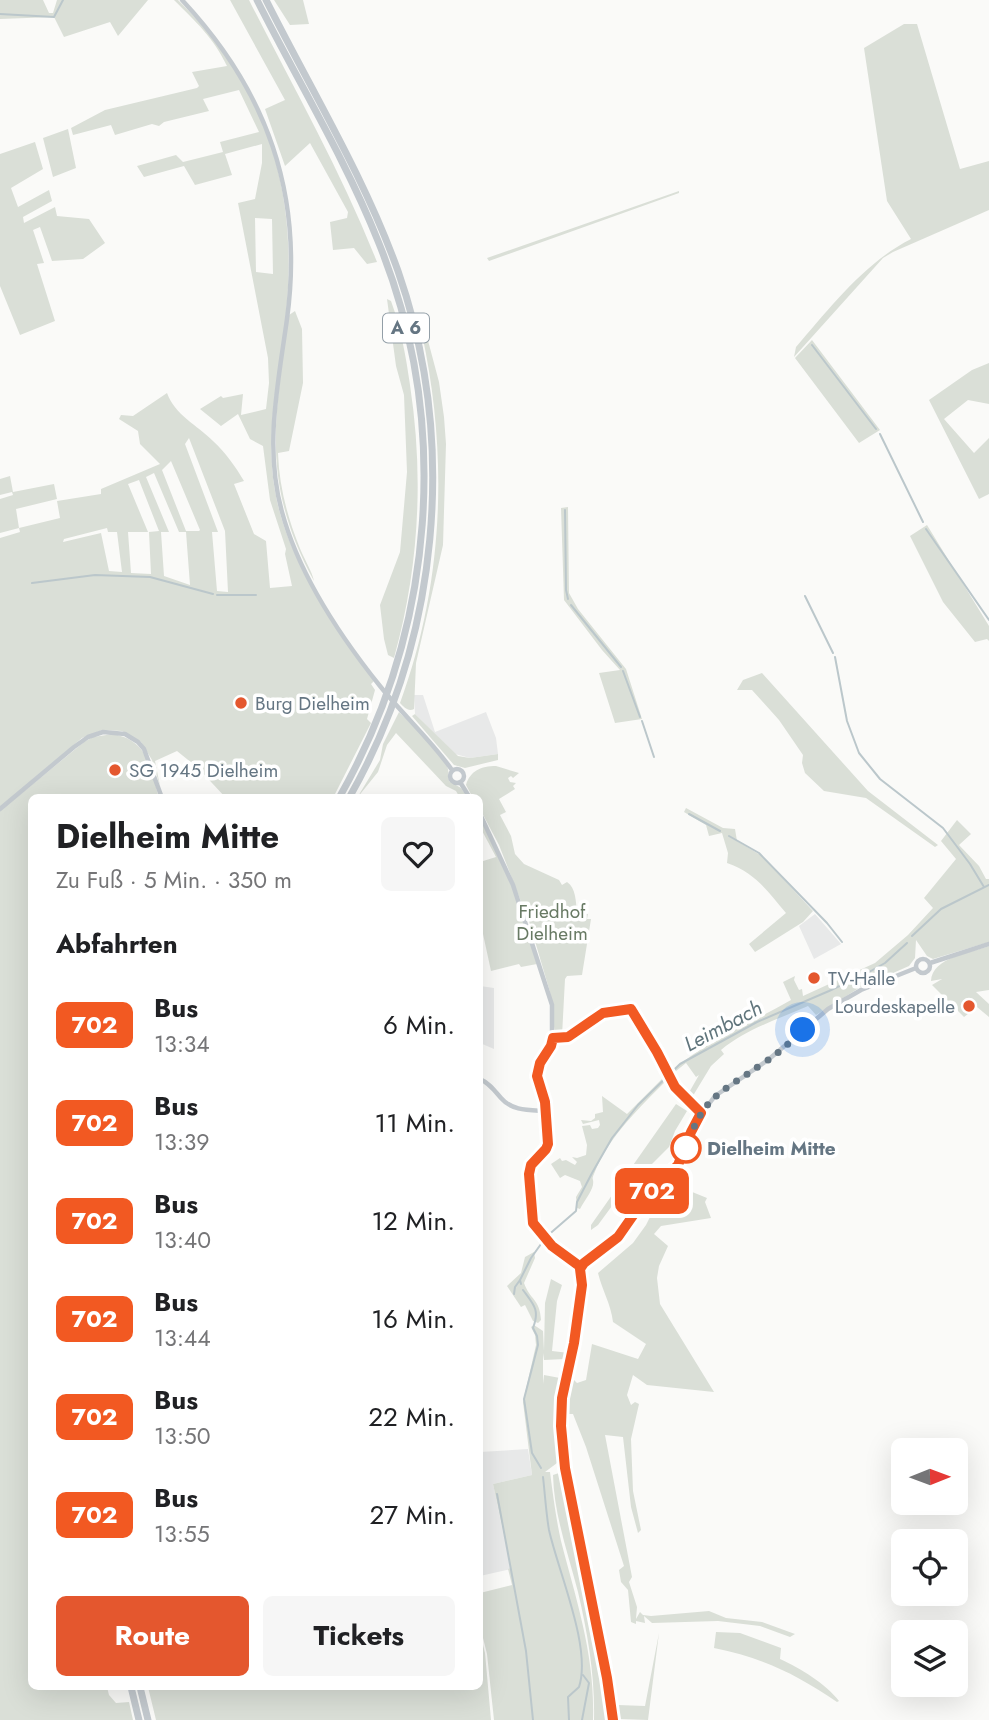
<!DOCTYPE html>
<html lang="de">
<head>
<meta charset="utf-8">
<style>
	body { margin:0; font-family:Jost,sans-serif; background:#f6f6f6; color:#202124; height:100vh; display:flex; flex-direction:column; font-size:26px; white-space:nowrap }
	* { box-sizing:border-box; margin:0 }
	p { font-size:23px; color:#757577 }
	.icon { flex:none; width:38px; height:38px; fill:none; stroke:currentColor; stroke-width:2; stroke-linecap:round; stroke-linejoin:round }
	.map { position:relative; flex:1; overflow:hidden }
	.details { position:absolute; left:28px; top:794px; width:455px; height:896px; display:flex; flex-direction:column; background:#fff; border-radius:10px; box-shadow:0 7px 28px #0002 }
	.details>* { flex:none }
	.badge { padding:0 14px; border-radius:10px; font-size:24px; line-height:46px }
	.needle { width:46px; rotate:89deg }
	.fabs { position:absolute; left:891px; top:1438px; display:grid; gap:14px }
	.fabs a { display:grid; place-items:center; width:77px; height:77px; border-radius:10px; background:#fff; box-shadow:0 7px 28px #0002; font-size:35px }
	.you { position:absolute; width:35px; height:35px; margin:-18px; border:5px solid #fff; border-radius:50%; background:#1a73e8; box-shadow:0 0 0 10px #1a73e833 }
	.map>.badge { position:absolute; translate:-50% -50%; box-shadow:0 0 0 4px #fff }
	h2 { padding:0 28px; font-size:26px; line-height:63px }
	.round { display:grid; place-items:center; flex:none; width:74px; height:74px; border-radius:10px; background:#f6f6f6 }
	.head { display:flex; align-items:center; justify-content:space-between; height:119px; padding:0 28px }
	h1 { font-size:33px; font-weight:700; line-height:52px }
	.primary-button { display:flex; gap:14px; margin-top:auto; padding:14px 28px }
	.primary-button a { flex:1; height:80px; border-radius:10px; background:#e4572e; color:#fff; font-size:28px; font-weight:700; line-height:80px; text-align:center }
	.primary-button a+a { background:#f6f6f6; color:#202124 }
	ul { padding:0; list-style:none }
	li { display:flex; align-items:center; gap:21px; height:98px; padding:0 28px }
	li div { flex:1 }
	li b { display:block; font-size:26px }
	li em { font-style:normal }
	li .badge { min-width:77px; font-weight:700; text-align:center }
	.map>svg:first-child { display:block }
	.built { fill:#e8e9e9 }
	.green { fill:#dadfd7; fill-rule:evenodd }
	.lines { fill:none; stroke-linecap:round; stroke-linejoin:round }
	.stream { stroke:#bbc7cb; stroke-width:2 }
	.secondary { stroke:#c3c9ce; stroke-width:4.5 }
	.highway { stroke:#c3c9ce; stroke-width:7 }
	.line-casing { stroke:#fff; stroke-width:16 }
	.line { stroke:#f25922; stroke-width:10 }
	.walk { stroke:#657683; stroke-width:7; stroke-dasharray:0 12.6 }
	.poi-dot { fill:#e4572e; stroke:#fff; stroke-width:2.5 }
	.stop-dot { fill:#fff; stroke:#f25922; stroke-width:3.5 }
	.labels { text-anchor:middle; stroke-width:7; stroke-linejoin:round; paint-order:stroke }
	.shield { fill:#fff; stroke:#939fa8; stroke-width:2 }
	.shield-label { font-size:18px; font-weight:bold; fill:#657683 }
	.poi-label { font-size:19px; fill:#657683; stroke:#fff; text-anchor:start }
	.park-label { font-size:19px; fill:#687a64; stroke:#fff }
	.stop-label { font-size:19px; font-weight:bold; fill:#657683; stroke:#fff; text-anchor:start }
	.water-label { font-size:21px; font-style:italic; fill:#60757c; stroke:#fff }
</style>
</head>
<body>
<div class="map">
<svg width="989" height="1720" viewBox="0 0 989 1720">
	<rect width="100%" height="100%" fill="#fafaf8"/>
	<path class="built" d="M414 695H423L435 732 486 712 496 738 498 754 470 758 455 754 415 714Z
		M815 914 841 944 814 959 799 926Z
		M480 986 494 988V1049L480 1043Z
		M528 1449 532 1475 493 1484 511 1569 480 1576V1452Z"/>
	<path class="green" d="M0 0H43L49 13H53L57 0H148L118 36 110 22 64 37 54 17 0 19Z
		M174 0H178C270 89 300 198 285 323 278 379 265 434 275 491 287 562 335 622 374 681L371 684 375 690 367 719 371 723 333 798H226L198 768 177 751 155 761 160 786 152 760 141 742 122 731 102 730 82 738 0 807V538L20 532 19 528 0 533V499L13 495 12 492 0 495V479L10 476 13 492 54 484 57 499 16 509 19 528 60 518 57 501 101 494V489L160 464 140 444 138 431 119 419 121 415 133 416 167 393C175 415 197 425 213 441 226 453 235 466 244 481L234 484 254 534 266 541 270 588 292 586 285 554 286 549 270 500 263 446 250 439 238 414 221 426 200 409 221 396 223 398 243 394 241 415 266 409 269 383 268 358 238 203 255 199 262 163V144L225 154 232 175 195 185 184 166 144 177 137 166 176 155 183 162 223 152 220 142 259 132 239 90 203 99 209 111 164 122 159 126 152 124 115 135 111 125 73 135 71 128 105 110 197 88 199 86 192 72 227 66C213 37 196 22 174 0ZM255 218 272 219 273 274 256 272ZM189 438 225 531 228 592 217 591 212 532H218L185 444ZM171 461 200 530 199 531H186L162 470ZM154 473 179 532H186L190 585 164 576 161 532H169L146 477ZM139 480 159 531 149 532 151 574 131 573 128 532H148L128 484ZM107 528 108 532H117L122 572 109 571 101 533 63 542 64 539Z
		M230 0H249C293 87 341 171 377 262L367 264 354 248 333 250 330 222 347 218 348 212 310 143 285 166 265 109 285 100Z
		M274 0H303L309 24 290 25Z
		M904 24H917L960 169 989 161V210L893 252 883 258 794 357 796 347C830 308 864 263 911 239L887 201 864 48Z
		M68 129 76 168 53 177 43 138Z
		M35 142 43 169 11 188 18 207 49 190 52 201 23 217 24 223 55 207 57 216 89 219 105 243 83 259 52 261 40 227 33 230 44 263 37 264 55 321 20 335 0 286V154Z
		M679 191V193L489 261 487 258Z
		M387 299 391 301C401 328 406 357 410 385 424 477 419 568 394 658L388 655 384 639 380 605 400 552 407 472 404 395 396 366Z
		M295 311 302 329 303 383 289 451 278 453C279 485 287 516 299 546 303 557 312 571 314 581 261 483 274 420 289 315Z
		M426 333 439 382 444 417 446 444 443 545 416 663 414 709C408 712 404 707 400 703 443 586 449 459 422 334Z
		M812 340 880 430 859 443 795 358Z
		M989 363V404L968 400 944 419 974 453 989 438V494L979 499 929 400 972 370Z
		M568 507 569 593 578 609 626 669 642 719 615 723 599 673 620 670 602 650 564 600 561 508Z
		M927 525 989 626V641L987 639 975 642 943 602 910 536Z
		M762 673 868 791 938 845 935 847 866 798 824 791 805 773 802 763 803 755 779 720 752 690H737L743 680Z
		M399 712C409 722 445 755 448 769 449 773 448 777 449 781L461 788 468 798H460L456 791 446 786 396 733 387 745 378 772 357 798 380 760 383 744Z
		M415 714 458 756 470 758 498 754V760L465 768 454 765 412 716Z
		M113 734C149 741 150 767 159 798H32V1687H107L109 1695 116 1703 129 1702 133 1720H0V811L84 742 93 737Z
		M496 766 519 773 513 778 511 776 508 778 510 782 516 783 513 786 515 789 499 799 506 812 500 815 511 836 515 854 524 864 559 880 562 885 567 882C576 888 576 902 577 914H588L587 919H591L582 975 567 976 565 979 562 1036 555 1035 550 992 529 921 531 914 525 912 499 845 480 809V798H473L466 785C470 771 481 766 496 766Z
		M686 808 723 828 735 829 737 841 762 856 813 911 803 922 755 952 749 944 786 913C767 891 756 873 727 863L728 853 722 833 709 836 706 825 684 812Z
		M480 818 513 889 537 964 521 967 519 964 491 971 483 934 480 930V862L496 857 480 827Z
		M957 820 971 834 959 845 979 866 986 879H989V942L933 959 927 956 916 940 915 958 909 966 859 988 816 1015 808 1006C779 1019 746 1029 721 1050L724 1054 711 1066 691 1099 687 1096 699 1075 696 1077 686 1063 671 1075 670 1072C706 1041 751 1023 791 1000L783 982 795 976 794 980 799 990 802 989 803 996 875 963 908 935 933 908 924 898 956 859 941 841Z
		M989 946V990L976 992 989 1004V1017L977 1007 964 1017 932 985 942 979 931 981C932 957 971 953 989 946Z
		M666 1075 668 1079C641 1106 608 1137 594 1174 591 1181 594 1177 593 1185 591 1193 584 1201 580 1209L577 1208 576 1197 582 1187 580 1181 565 1175 560 1178 551 1164 560 1158 562 1161 566 1160 575 1165 577 1162 572 1157 577 1158 586 1155 587 1145 582 1126 590 1125 592 1129 598 1128 600 1125 599 1120 583 1124 581 1120 591 1121 595 1118V1114L603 1112 602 1096 627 1114Z
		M676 1104 687 1111 675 1131 669 1147 647 1169 642 1165 598 1225 591 1230V1225Z
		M675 1185 707 1198 705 1202 711 1218 661 1226 654 1234 668 1246 659 1266 657 1278 660 1304 714 1392 647 1385 633 1375 627 1395 631 1405 635 1402 639 1404 631 1439 633 1491 641 1530 638 1533 631 1507 623 1437 605 1435 632 1577 629 1582 637 1607 636 1619 640 1612 643 1615 651 1616 709 1611 726 1618 762 1622 795 1634 790 1637 760 1626 718 1621 652 1623 644 1616 645 1623 636 1621V1624L631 1622 628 1590 621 1582 619 1570 624 1566 586 1447 573 1414H568L570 1469 580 1510 596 1610 602 1639 613 1668 618 1720H616C611 1677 599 1637 591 1594 587 1572 585 1549 580 1526 567 1461 557 1424 573 1358H575L574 1380 577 1383 586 1380 592 1344 638 1359 646 1344 613 1322C611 1304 602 1290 598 1273L633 1243 646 1225 658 1201Z
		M534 1252 535 1258 524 1283C530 1300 540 1299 541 1320L538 1323 533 1321 525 1305 521 1307 507 1286 521 1273 525 1257Z
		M551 1279 562 1285 557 1301 552 1351 569 1353 565 1359 544 1360 543 1353V1384L544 1375 560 1378 570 1357 559 1407 557 1463 545 1472H550C553 1495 556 1519 561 1541 577 1603 595 1655 593 1720H494L487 1654 480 1626V1593L512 1585 508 1569 511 1568 493 1484 532 1475 523 1402 536 1345 535 1335 531 1327 534 1325 543 1331 544 1351 545 1303Z
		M559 1473 563 1477 569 1502 585 1597 605 1670 612 1720H594C595 1676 588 1635 578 1592 568 1553 554 1515 553 1475Z
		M716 1632 740 1633 781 1648 780 1659C800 1668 826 1684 839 1701L837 1702C796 1674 763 1658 714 1648Z
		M480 1633 485 1653 491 1720H156L148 1687H480Z
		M659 1633 648 1720 619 1719 618 1705 645 1706Z"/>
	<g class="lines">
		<path class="stream" d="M0 14 54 17 63 0
			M812 345 876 429
			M880 434 923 522
			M565 510 566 590 568 599
			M926 529 989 620
			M32 583 95 575 150 577 213 594
			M217 595H256
			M805 596 833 653
			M571 605 621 667
			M835 657 847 721 859 753 880 779 943 828 970 864 984 887
			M623 671 640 717
			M642 721 654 757
			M689 814 720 831
			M729 836 759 853 827 923 842 942
			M912 936 941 909 989 885
			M521 1284 520 1280 531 1258 546 1237 576 1211 577 1202 592 1173 612 1138 638 1105 680 1064 757 1022 829 991 869 972 885 963 907 943
			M523 1290C534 1305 540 1310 533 1328L537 1336 538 1345 524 1399 532 1453 541 1468
			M514 1294 515 1287 520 1280
			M543 1477C545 1494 546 1513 549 1530 558 1571 592 1648 579 1687L568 1697 569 1720
			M497 1494 526 1651 533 1720
			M582 1720 589 1683 583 1675"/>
		<path class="secondary" d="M182 0C267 91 304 194 287 319 278 384 264 448 282 512 299 575 340 636 380 686 403 715 431 740 452 770
			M450 776a7 7 0 1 1 14 0a7 7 0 1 1-14 0Z
			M460 782 470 798
			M0 809 74 747 88 737 103 732 125 734 138 742 144 749 162 798
			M480 814 513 885 552 1005V1042L540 1063 537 1076 545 1102 548 1144 546 1149 531 1165 529 1174 533 1223 552 1246 581 1266
			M916 966a7 7 0 1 1 14 0a7 7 0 1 1-14 0Z
			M930 963 989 944
			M480 1079C489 1083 494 1090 501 1098 512 1111 529 1110 545 1111
			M581 1266 618 1237 648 1194 678 1165 696 1121 715 1096 768 1060 828 1009 861 990 916 968
			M581 1266 582 1285 561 1413 565 1468 610 1692 614 1720"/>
		<path class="highway" d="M257 0C297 80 345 158 378 241 452 422 435 629 339 798
			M266 0C311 90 364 176 398 271 458 443 439 640 349 798
			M131 1687 139 1720
			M140 1687 148 1720"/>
	</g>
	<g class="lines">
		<defs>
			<path id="line" d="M578 1265 552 1246 533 1223 529 1174 531 1165 546 1149 548 1144 545 1102 537 1076 540 1063 551 1046 553 1038 568 1037 603 1013 631 1009 657 1052 675 1087 701 1113 691 1132 678 1165 648 1194 618 1237 584 1263 580 1269 582 1285 574 1343 562 1398 561 1426 565 1468 607 1678 613 1720"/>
		</defs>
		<use href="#line" class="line-casing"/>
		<use href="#line" class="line"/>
		<path class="walk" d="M686 1148 684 1155C702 1095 718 1095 765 1062 779 1053 791 1041 803 1030"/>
	</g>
	<g class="poi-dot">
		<circle cx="241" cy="703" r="7"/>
		<circle cx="115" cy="770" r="7"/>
		<circle cx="814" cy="978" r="7"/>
		<circle cx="969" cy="1006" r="7"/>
	</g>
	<circle class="stop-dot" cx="686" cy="1148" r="14"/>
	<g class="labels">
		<rect class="shield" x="383" y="313.5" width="46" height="29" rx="5"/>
		<g class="shield-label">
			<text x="406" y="334">A 6</text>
		</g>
		<g class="poi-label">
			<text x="255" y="710">Burg Dielheim</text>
			<text x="129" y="777">SG 1945 Dielheim</text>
			<text x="828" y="985">TV-Halle</text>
			<text x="955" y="1013" text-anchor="end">Lourdeskapelle</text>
		</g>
		<g class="park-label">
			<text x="552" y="918">Friedhof<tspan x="552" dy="22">Dielheim</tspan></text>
		</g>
		<g class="stop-label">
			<text x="707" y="1155">Dielheim Mitte</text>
		</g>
		<g class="water-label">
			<text transform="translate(723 1026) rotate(-28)" y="7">Leimbach</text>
		</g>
	</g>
</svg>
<div class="fabs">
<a><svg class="needle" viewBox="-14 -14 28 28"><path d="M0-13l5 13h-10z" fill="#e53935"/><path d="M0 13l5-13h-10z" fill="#757577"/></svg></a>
<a><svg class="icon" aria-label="locate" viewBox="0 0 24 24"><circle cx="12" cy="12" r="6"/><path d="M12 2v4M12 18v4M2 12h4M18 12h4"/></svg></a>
<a><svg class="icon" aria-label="layers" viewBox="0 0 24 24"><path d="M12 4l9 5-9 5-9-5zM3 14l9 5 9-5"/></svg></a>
</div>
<div class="you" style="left:803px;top:1030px"></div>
<b class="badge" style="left:652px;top:1191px;background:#f25922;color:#fff">702</b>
<section class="details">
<div class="head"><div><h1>Dielheim Mitte</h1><p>Zu Fuß · 5 Min. · 350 m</p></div><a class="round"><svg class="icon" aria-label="heart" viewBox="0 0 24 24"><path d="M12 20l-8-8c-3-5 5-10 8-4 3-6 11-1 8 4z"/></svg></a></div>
<h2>Abfahrten</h2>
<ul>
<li><span class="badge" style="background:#f25922;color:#fff">702</span><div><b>Bus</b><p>13:34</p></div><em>6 Min.</em></li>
<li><span class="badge" style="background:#f25922;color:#fff">702</span><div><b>Bus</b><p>13:39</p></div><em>11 Min.</em></li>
<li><span class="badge" style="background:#f25922;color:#fff">702</span><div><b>Bus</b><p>13:40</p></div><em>12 Min.</em></li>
<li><span class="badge" style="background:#f25922;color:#fff">702</span><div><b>Bus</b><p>13:44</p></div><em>16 Min.</em></li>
<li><span class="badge" style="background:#f25922;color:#fff">702</span><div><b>Bus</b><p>13:50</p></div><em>22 Min.</em></li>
<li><span class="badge" style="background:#f25922;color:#fff">702</span><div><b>Bus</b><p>13:55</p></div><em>27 Min.</em></li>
</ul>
<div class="primary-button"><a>Route</a><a>Tickets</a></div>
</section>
</div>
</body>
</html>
